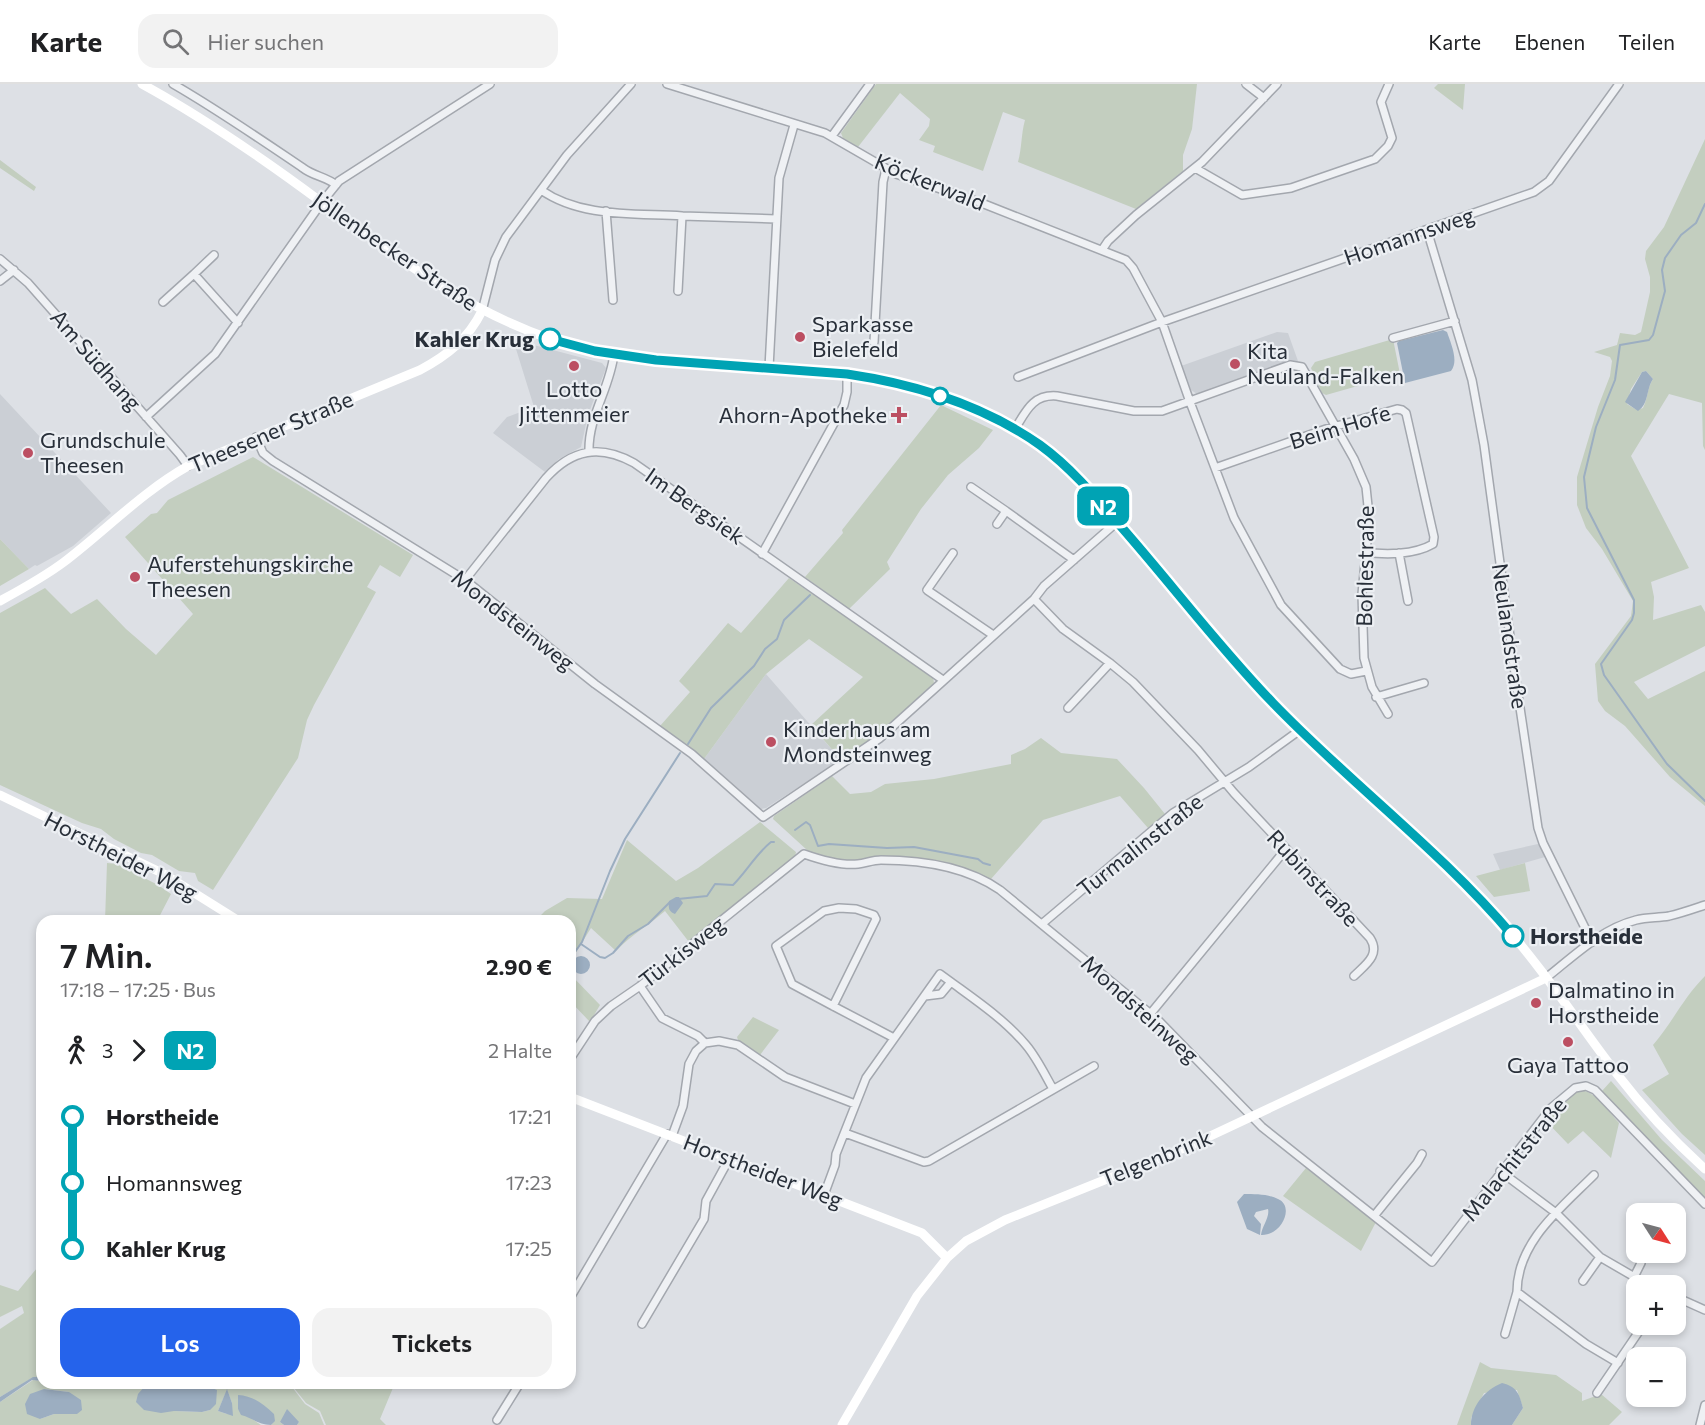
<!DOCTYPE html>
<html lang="de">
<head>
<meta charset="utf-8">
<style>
	body { margin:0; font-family:Commissioner,sans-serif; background:#f2f2f2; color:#202124; height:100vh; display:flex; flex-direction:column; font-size:22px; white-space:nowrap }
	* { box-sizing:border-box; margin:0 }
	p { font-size:20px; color:#757577 }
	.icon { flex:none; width:33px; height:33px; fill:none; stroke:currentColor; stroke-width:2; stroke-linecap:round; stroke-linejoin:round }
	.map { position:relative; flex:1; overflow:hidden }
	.side { position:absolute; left:36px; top:831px; width:540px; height:474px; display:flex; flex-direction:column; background:#fff; border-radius:18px; box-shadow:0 3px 9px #0003 }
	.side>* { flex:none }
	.badge { padding:0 12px; border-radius:9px; font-size:21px; line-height:39px }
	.needle { width:39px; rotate:126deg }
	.controls { position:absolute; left:1626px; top:1119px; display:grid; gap:12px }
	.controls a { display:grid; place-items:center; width:60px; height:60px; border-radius:12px; background:#fff; box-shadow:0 3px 9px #0003; font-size:30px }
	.map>.badge { position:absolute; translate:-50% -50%; box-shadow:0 0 0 3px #fff }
	.legs { display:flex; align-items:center; gap:9px; height:66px; padding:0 24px; font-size:20px }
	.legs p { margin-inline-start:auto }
	.summary { display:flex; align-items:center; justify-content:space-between; height:102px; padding:0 24px }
	h1 { font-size:33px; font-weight:600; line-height:45px }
	.button { display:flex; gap:12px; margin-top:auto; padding:12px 24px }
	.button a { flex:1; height:69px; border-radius:18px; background:#2563eb; color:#fff; font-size:24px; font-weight:600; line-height:69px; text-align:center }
	.button a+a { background:#f2f2f2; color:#202124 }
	ul { padding:0 24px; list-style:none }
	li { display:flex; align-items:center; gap:21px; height:66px; font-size:22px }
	li i { display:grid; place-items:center; width:9px; height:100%; margin:0 8px; background:currentColor }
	li i::after { content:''; width:15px; height:15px; margin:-8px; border:4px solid; border-radius:50%; background:#fff }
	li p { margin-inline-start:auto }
	li:first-child i { background:linear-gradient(#0000 50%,currentColor 0) }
	li:last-child i { background:linear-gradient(currentColor 50%,#0000 0) }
	header { display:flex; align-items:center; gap:36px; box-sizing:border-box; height:84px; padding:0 30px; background:#fff; border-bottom:2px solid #e0e0e0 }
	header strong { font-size:28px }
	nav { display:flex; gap:33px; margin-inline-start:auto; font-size:21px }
	.search { width:420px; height:54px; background:#f2f2f2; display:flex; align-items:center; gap:15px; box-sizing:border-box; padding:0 21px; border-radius:18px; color:#757577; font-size:22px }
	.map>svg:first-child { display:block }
	.built { fill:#cbcfd5 }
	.green { fill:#c3cebf; fill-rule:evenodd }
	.water { fill:#9caec1 }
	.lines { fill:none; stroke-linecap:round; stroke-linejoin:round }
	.stream { stroke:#9caec1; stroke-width:2 }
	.street-casing { stroke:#a3a7ae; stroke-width:10 }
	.street { stroke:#eff1f4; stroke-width:7 }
	.secondary { stroke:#fff; stroke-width:9 }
	.line-1-casing { stroke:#fff; stroke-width:14 }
	.line-1 { stroke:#00a3b4; stroke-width:9 }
	.poi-dot { fill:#bc4f62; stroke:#eceff3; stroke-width:2 }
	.stop-1-dot { fill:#fff; stroke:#00a3b4; stroke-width:3 }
	.labels { text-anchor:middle; stroke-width:4.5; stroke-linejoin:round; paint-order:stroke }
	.street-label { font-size:22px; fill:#282f39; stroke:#eceff3 }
	.poi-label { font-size:22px; fill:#282f39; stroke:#eceff3; text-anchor:start }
	.stop-label { font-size:22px; font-weight:bold; fill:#282f39; stroke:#eceff3; text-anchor:end }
</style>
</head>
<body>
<header>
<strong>Karte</strong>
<div class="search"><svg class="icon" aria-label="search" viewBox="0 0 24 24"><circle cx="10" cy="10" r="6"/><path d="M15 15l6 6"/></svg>Hier suchen</div>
<nav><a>Karte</a><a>Ebenen</a><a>Teilen</a></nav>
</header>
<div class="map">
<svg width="1705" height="1341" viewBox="0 0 1705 1341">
	<rect width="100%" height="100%" fill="#dde0e5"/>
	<path class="built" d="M1277 248 1288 249 1298 277H1290L1197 310 1191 306 1181 282Z
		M530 260 602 279 606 284 588 331 581 363 559 375 545 388 493 349 507 333 534 323 516 265Z
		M0 310 111 429 73 462 37 482 35 481 29 485 0 455Z
		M766 590 841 676 766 724 761 725 704 675Z
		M1538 760 1545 773 1500 786 1493 770Z"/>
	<path class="green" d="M876 0H1197L1192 45 1183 71V87L1136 125 1018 78C1022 64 1021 50 1025 36L1003 28 983 87 933 68 935 62 919 56 929 42 930 35 900 9 858 63 843 54 841 49Z
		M1438 0H1465L1463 26 1434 4Z
		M1705 55V366L1703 362 1702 319 1669 310 1631 372 1689 484 1651 498 1654 513 1653 536 1701 521 1705 528V562L1634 598 1648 615 1705 587V722L1670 693 1625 642 1605 627 1598 617 1595 580 1631 532 1633 517 1602 465 1586 444 1577 421V393L1598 323 1610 292 1612 277 1610 273 1594 268 1617 261 1620 249 1635 251 1641 248 1650 208V193L1645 175 1646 167 1664 143ZM1646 287 1653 295C1647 304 1648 314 1643 324L1637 326 1627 320 1631 305 1642 288Z
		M0 76 36 103 34 107 0 84Z
		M1393 255 1400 290 1326 311 1322 309 1311 284 1315 278Z
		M941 321 993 346 979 364 948 391 921 425 887 478 890 485 849 525 805 493 843 449 842 446Z
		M253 373 413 471 400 493 380 481 367 503 376 508 314 621 307 636 298 674 213 806 198 797 195 789 179 787 152 771 141 769 114 755 101 745 82 739 0 701V529L45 504 71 530 97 515 126 545 156 571 193 530 125 453 151 430 157 429 168 416Z
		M0 455 29 485 0 502Z
		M789 494 933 593 934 599 873 655 841 676 811 641 863 593 809 555 766 590 704 675 689 662 660 642 690 608 679 597 728 539 741 549Z
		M1041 654 1061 669 1117 675 1144 704 1165 730 1148 744 1120 712 1043 736 991 795 943 779 911 773 878 772 855 778 817 772 807 766 773 735 774 732 832 692 850 710 871 708 885 700 934 695 1011 680V671L1025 665Z
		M760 738 796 768 795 773 689 858 665 827C649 841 631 851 616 867L591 844 570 878V837H535L545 827 567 814 602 815 627 756 676 797 698 784Z
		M107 779 117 780 158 801 171 810 157 837H105Z
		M1525 779 1530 807 1494 813 1476 792Z
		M570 890 600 921 590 938 570 917Z
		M1705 892V1071L1682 1050 1642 1006 1669 990 1653 961C1672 939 1684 913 1705 892Z
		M753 933 779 946 760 971 738 956 737 953Z
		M1611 997 1662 1056 1705 1097V1116L1670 1083 1602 1007Z
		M1579 1006C1595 1006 1609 1028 1619 1039L1611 1074 1583 1047 1568 1060 1545 1036 1573 1009Z
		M1306 1084 1376 1138 1361 1167 1283 1112Z
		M42 1178V1293L32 1294 0 1313V1245L24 1229 22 1222 0 1233V1201L18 1207Z
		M1480 1278 1491 1284 1556 1291 1582 1309V1317L1601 1310 1622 1328 1609 1341H1512L1523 1324 1517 1306 1484 1309 1471 1334V1341H1457Z
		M33 1296 42 1297V1299H289L305 1320 319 1329 324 1341H297L299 1338H280L284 1341H271L274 1337 238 1311V1325L261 1341H0V1318ZM201 1300 210 1326 202 1328 174 1327 145 1302ZM44 1305 69 1308 77 1329 54 1330 40 1335ZM227 1306 232 1319 227 1330 218 1327Z
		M290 1299H395L380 1335 386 1341H326L320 1327 306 1319Z"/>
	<path class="water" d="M1443 246 1447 248C1451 260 1459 277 1451 287L1405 299 1397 259 1399 257Z
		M1646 287 1653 295C1646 305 1649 320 1638 327L1625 318 1642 288Z
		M676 813H679L683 819 675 830C669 828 668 824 669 817Z
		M572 881a9 9 0 1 1 18 0a9 9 0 1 1-18 0Z
		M1244 1110C1255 1110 1268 1110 1278 1115 1295 1122 1282 1152 1261 1151 1262 1142 1270 1133 1268 1125L1256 1128 1254 1132 1261 1140 1260 1151 1247 1145 1237 1118Z
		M33 1293H42V1297L32 1296 0 1318V1313Z
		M1502 1299C1517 1303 1519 1309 1523 1324L1512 1341H1471C1471 1322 1485 1306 1502 1299Z
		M201 1300 217 1306 216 1320 210 1326 202 1328 174 1327 161 1329 144 1326 136 1318 138 1310 145 1302Z
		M44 1305 69 1308 81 1316 82 1326 77 1330H54L40 1335 27 1330 25 1320 30 1310Z
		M227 1305 232 1319 233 1332 218 1327Z
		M238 1311C254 1312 263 1320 274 1330L275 1337 271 1341C258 1341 253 1334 241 1331L238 1325Z
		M287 1325 299 1338 297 1341H284L280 1338Z"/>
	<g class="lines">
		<path class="stream" d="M1705 120 1696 139 1681 151 1665 174 1662 186 1665 207 1653 251 1649 256 1620 261 1615 296 1596 343 1584 393 1587 424 1634 516V529L1632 536 1601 580 1604 591 1667 680 1705 717
			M688 660 711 624 754 582 765 565 777 555 784 536 810 511
			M795 746 806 738 810 741 818 762 829 760 887 764 914 763 978 775 983 779 990 781
			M678 815 707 812 715 800 733 801C747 787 756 770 771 758H774
			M581 860 600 873 605 874 613 869 628 852 648 840 670 818
			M570 875 582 858 610 787 625 755 680 669"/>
		<defs>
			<path id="street" d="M173 0C218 26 260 55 303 84 313 92 327 93 336 101
				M667 0 825 49 896 90 979 118 1126 176 1133 184 1162 238 1190 318 1234 434 1281 521 1340 585 1351 590 1366 587
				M1246 0 1264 14
				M832 52 870 0
				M1195 84 1242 111 1291 104 1375 75 1388 62 1392 54 1381 18 1389 0
				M541 106C581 134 635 129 682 132
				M606 127 613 216
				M1427 146 1472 296 1484 361 1516 597 1538 744 1543 759 1592 858
				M1102 166 1108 157 1136 131 1202 78 1277 0
				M214 171 194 190 238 239
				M0 175 28 199 180 371 188 382
				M0 197 14 186
				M678 207 682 132 776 135
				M163 218 194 190
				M482 227 495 176 506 153 567 71 631 0
				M1393 254 1455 237
				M874 258 883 98 886 85
				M769 284 779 94 794 41
				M1018 293 1162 238 1534 108 1549 97 1619 0
				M146 333 215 270 322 118 339 97 490 0
				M1015 345C1026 327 1033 310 1057 312L1134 327H1162L1290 281 1302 283 1354 375 1366 403 1368 422V447L1362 510 1364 574 1372 603 1388 630
				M256 353 263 369 273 377 465 496 595 600 692 670 763 733 880 654 1034 515 1044 502 1117 438
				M589 368C588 332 610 305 614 270
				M1215 384 1326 345 1397 325 1402 326 1406 329 1434 453 1433 460C1414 471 1385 471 1365 468
				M971 403 1006 427 997 440
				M1006 427 1074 476
				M953 469 927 506 993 551
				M1399 469 1408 517
				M762 470 844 321 847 308V290
				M465 496 546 394C572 365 600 360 634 379L943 596
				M1034 515 1063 545 1110 579 1133 598 1198 666 1234 709 1370 854C1381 871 1365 881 1354 892
				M1376 613 1424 599
				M1068 624 1110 579
				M839 824 856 825 874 831 876 835 833 922 792 900 776 862 824 827Z
				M1043 839 1173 729 1249 683 1300 646
				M1546 894C1574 872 1601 845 1636 836 1647 833 1658 834 1669 832 1682 829 1693 825 1705 821
				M951 898C977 917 1005 936 1026 961 1037 974 1045 991 1053 1005
				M640 902 662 934 698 952 705 959
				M833 922 894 954
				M1151 929 1286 765
				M570 975 595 937 611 922 640 902 804 770C821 776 841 782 858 780 866 779 873 776 881 776 921 776 967 783 1000 806L1158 936 1262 1043 1432 1178 1551 1024 1575 1004 1586 1002 1595 1006 1705 1120
				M845 1049 924 1078 929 1077 1094 982
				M672 1052 683 1022 689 980 696 967 705 959 719 957 738 961 785 993 855 1020
				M1500 1087 1556 1129 1600 1173 1650 1202
				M1594 1091C1561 1124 1517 1158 1517 1208L1586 1260 1618 1279
				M824 1111 835 1081 836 1070 866 994 940 890 951 898 941 910 925 912
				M1374 1132 1417 1079 1422 1070
				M1633 1150 1636 1151
				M1634 1193 1641 1179 1642 1168
				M1583 1197 1600 1173
				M1676 1213 1705 1226
				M570 1214 667 1050
				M642 1240 704 1135 706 1117 729 1075
				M1505 1250 1517 1208
				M1597 1309 1644 1240
				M497 1336 520 1299
				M1700 1341 1705 1321"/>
		</defs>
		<use href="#street" class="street-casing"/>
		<use href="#street" class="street"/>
		<path class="secondary" d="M142 0C206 35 265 76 324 120 398 174 465 226 553 256 603 273 657 276 710 280 824 287 935 291 1033 357 1055 372 1074 391 1092 410 1140 460 1182 517 1227 569 1313 666 1417 744 1503 840 1545 887 1579 941 1617 990 1643 1024 1673 1056 1705 1085
			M0 517C22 505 44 493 64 478 106 446 142 408 188 382L420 286C448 271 468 255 482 227
			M0 711 164 790 239 837
			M570 1013 922 1149 947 1174
			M842 1341 917 1212 947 1174 966 1157 1005 1136 1189 1062 1546 894"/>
	</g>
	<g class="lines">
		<defs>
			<path id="line-1" d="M550 255 595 267 656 276 847 290C915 300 983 321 1040 361 1069 382 1094 411 1117 438 1170 498 1218 562 1273 619 1351 700 1441 767 1513 852"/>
		</defs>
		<use href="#line-1" class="line-1-casing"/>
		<use href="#line-1" class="line-1"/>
	</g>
	<g class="poi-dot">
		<circle cx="800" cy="253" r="6"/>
		<circle cx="1235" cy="280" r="6"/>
		<circle cx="574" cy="282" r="6"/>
		<path d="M896 322h6v6h6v6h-6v6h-6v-6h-6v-6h6z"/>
		<circle cx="28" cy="369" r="6"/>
		<circle cx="135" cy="493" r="6"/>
		<circle cx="771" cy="658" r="6"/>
		<circle cx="1536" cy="919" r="6"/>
		<circle cx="1568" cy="958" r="6"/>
	</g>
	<g class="stop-1-dot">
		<circle cx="550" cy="255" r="10"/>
		<circle cx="940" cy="312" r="8"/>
		<circle cx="1513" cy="852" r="10"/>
	</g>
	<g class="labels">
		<g class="street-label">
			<text transform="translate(930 98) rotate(22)" y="8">Köckerwald</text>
			<text transform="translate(1409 152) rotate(-19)" y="8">Homannsweg</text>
			<text transform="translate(395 167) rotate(34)" y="8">Jöllenbecker Straße</text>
			<text transform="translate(96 276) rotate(49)" y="8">Am Südhang</text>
			<text transform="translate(1340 343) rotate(-17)" y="8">Beim Hofe</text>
			<text transform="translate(271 348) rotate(-23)" y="8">Theesener Straße</text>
			<text transform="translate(695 422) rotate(35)" y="8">Im Bergsiek</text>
			<text transform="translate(1365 482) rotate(-89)" y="8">Bohlestraße</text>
			<text transform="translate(513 536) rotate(38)" y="8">Mondsteinweg</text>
			<text transform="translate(1510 552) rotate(82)" y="8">Neulandstraße</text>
			<text transform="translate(1140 761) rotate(-38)" y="8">Turmalinstraße</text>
			<text transform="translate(121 772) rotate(27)" y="8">Horstheider Weg</text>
			<text transform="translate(1313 794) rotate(47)" y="8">Rubinstraße</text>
			<text transform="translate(682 868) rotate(-38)" y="8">Türkisweg</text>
			<text transform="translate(1140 925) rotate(42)" y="8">Mondsteinweg</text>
			<text transform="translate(1156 1074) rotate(-22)" y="8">Telgenbrink</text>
			<text transform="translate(1514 1075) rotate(-51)" y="8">Malachitstraße</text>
			<text transform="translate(763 1087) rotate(21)" y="8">Horstheider Weg</text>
		</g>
		<g class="poi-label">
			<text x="812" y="248">Sparkasse<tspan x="812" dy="25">Bielefeld</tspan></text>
			<text x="1247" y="275">Kita<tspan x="1247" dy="25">Neuland-Falken</tspan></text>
			<text x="574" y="313" text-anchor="middle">Lotto<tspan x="574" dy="25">Jittenmeier</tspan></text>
			<text x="887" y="339" text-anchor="end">Ahorn-Apotheke</text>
			<text x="40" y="364">Grundschule<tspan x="40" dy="25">Theesen</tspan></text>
			<text x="147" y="488">Auferstehungskirche<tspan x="147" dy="25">Theesen</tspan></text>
			<text x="783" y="653">Kinderhaus am<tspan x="783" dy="25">Mondsteinweg</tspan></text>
			<text x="1548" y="914">Dalmatino in<tspan x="1548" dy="25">Horstheide</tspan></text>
			<text x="1568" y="989" text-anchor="middle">Gaya Tattoo</text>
		</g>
		<g class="stop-label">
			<text x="534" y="263">Kahler Krug</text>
			<text x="1530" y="860" text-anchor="start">Horstheide</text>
		</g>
	</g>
</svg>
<div class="controls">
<a><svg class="needle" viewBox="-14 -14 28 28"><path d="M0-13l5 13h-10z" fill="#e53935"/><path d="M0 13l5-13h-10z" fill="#757577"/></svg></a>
<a>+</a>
<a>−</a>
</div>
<b class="badge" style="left:1103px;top:422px;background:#00a3b4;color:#fff">N2</b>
<section class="side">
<div class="summary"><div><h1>7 Min.</h1><p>17:18 – 17:25 · Bus</p></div><b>2.90 €</b></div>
<div class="legs"><svg class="icon" aria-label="walk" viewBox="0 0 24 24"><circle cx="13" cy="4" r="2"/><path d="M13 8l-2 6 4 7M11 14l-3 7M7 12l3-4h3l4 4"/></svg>3<svg class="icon" aria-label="forward" viewBox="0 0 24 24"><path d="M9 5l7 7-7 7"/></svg><b class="badge" style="background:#00a3b4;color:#fff">N2</b><p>2 Halte</p></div>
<ul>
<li><i style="color:#00a3b4"></i><b>Horstheide</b><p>17:21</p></li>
<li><i style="color:#00a3b4"></i><span>Homannsweg</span><p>17:23</p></li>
<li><i style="color:#00a3b4"></i><b>Kahler Krug</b><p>17:25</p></li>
</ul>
<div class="button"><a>Los</a><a>Tickets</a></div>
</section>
</div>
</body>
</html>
